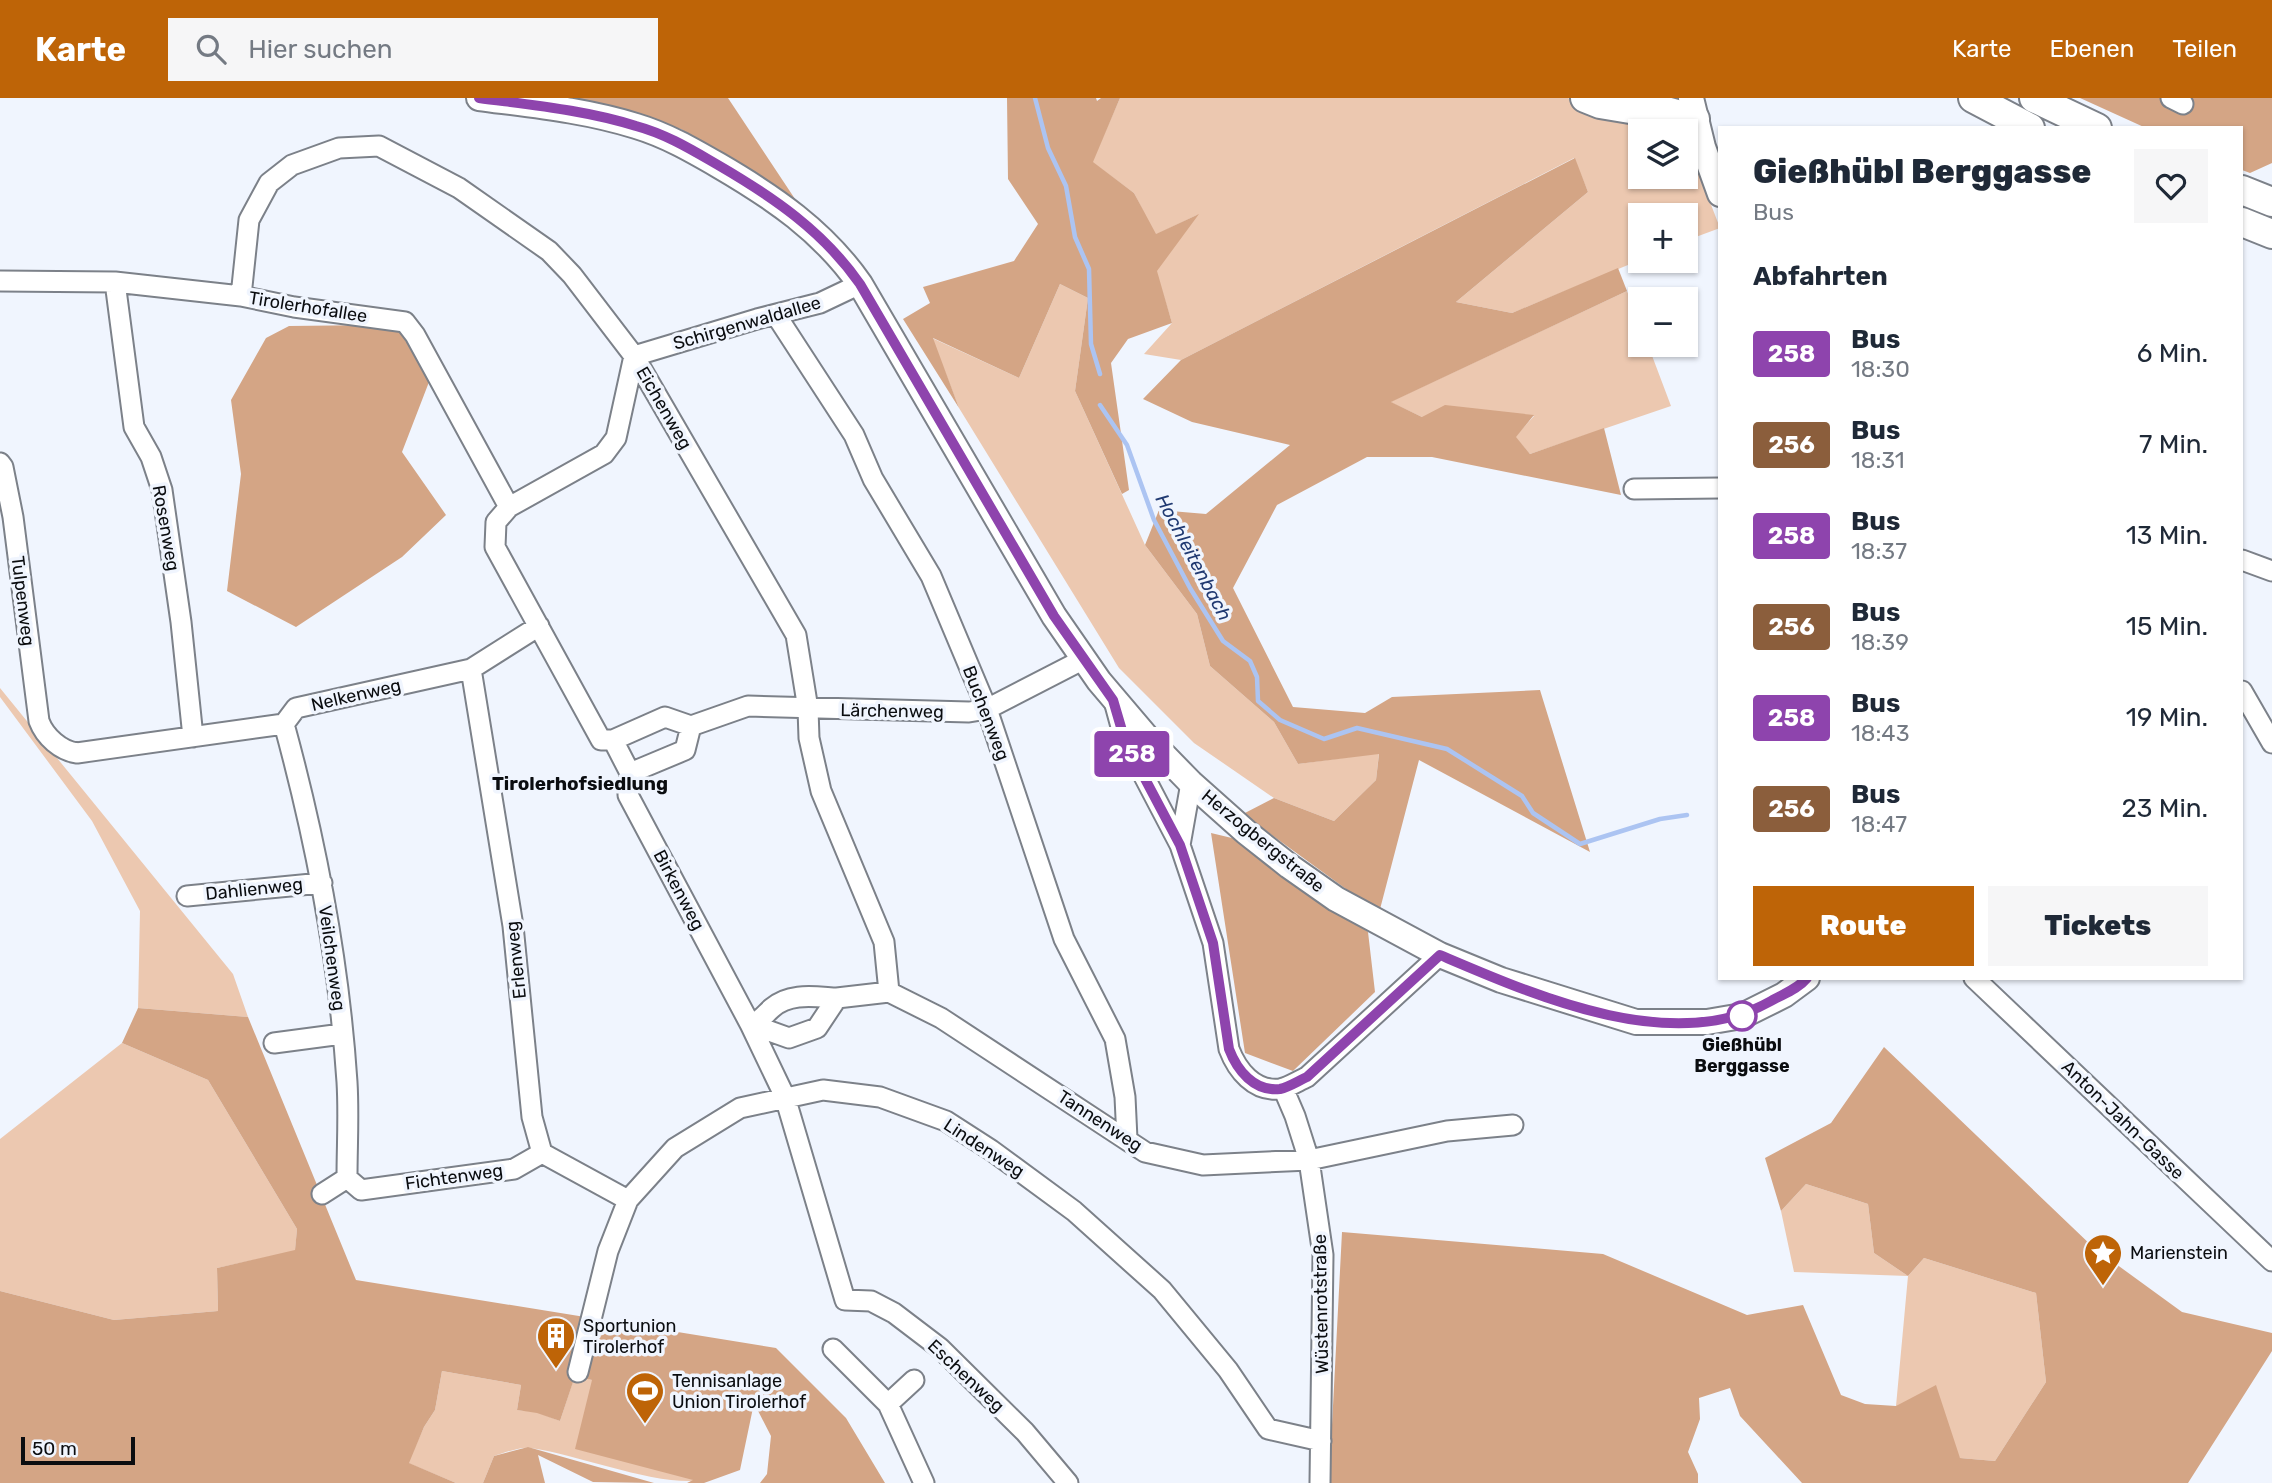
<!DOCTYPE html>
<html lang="de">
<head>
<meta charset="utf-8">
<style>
	body { margin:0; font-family:Rubik,sans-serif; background:#f6f6f7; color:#1f2937; height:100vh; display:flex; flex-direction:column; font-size:26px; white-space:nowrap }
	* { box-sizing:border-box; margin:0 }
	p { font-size:23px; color:#747a83 }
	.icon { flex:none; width:38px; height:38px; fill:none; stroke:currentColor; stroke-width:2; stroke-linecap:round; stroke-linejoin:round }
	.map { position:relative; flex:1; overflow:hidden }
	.side { position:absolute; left:1718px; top:28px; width:525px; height:854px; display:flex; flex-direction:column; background:#fff; border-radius:0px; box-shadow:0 2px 5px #0004 }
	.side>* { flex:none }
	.badge { padding:0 14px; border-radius:5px; font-size:24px; line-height:46px }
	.tools { position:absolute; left:1628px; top:21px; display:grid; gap:14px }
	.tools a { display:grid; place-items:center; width:70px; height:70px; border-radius:0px; background:#fff; box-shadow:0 2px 5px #0004; font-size:35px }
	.scale { position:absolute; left:21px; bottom:18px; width:114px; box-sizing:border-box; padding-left:7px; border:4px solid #0b0d10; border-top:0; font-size:19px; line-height:24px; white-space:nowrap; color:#0b0d10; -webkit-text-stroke:5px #f0f5fe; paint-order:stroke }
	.map>.badge { position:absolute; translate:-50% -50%; box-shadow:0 0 0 4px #fff }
	h2 { padding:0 35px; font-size:26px; line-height:63px }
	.round { display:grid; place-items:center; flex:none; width:74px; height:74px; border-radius:0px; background:#f6f6f7 }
	.summary { display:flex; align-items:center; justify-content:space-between; height:119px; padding:0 35px }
	h1 { font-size:33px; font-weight:800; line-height:52px }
	.primary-button { display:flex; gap:14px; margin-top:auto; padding:14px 35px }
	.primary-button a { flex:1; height:80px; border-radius:0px; background:#be6407; color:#fff; font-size:28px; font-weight:800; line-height:80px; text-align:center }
	.primary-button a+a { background:#f6f6f7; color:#1f2937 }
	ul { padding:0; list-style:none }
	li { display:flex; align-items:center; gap:21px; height:91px; padding:0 35px }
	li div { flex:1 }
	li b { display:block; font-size:26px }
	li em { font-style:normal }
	li .badge { min-width:77px; font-weight:700; text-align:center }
	header { display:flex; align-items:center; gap:42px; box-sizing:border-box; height:98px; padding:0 35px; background:#be6407; color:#fff }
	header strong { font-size:33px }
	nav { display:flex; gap:38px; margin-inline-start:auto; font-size:24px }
	.search { width:490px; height:63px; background:#f6f6f7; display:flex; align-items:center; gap:18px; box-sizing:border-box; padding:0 24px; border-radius:0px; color:#747a83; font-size:26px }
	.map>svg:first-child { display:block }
	.green { fill:#ecc8b0 }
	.forest { fill:#d4a585 }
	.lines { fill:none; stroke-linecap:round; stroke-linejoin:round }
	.stream { stroke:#acc4f2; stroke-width:4.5 }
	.minor-casing { stroke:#7c8189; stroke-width:23 }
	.major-casing { stroke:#7c8189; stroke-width:28 }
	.highway-casing { stroke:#7c8189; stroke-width:32 }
	.minor { stroke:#fff; stroke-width:19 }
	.major { stroke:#fff; stroke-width:24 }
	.highway { stroke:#fff; stroke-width:28 }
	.line-casing { stroke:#fff; stroke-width:16 }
	.line { stroke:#8e44ad; stroke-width:10 }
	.stop-dot { fill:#fff; stroke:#8e44ad; stroke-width:3.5 }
	.labels { text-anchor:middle; stroke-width:7; stroke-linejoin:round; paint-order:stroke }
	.street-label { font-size:18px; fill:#0b0d10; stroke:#f0f5fe }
	.stop-label { font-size:18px; font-weight:bold; fill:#0b0d10; stroke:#f0f5fe }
	.poi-label { font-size:18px; fill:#0b0d10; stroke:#f0f5fe; text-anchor:start }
	.water-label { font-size:19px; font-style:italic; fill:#213a72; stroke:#f0f5fe }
	.neighbourhood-label { font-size:19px; font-weight:bold; fill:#0b0d10; stroke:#f0f5fe }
</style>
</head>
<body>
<header>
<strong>Karte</strong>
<div class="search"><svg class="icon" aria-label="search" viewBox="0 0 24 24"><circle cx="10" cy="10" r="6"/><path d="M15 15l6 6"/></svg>Hier suchen</div>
<nav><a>Karte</a><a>Ebenen</a><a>Teilen</a></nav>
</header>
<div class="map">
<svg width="2272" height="1385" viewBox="0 0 2272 1385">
	<rect width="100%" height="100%" fill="#f0f5fe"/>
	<path class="green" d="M1120 0H1568L1596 14 1682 28 1684 33H1640V79H1685V39L1720 130 1685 143V117H1640V162L1512 215 1456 204 1588 94 1574 60 1181 262 1144 256 1172 225 1156 173 1197 117 1155 137 1134 95 1092 64Z
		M1060 186 1088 200 1075 293 1145 447 1197 516 1210 568 1274 624 1298 666 1379 655 1376 682 1334 723 1274 700 1194 645 1119 570 959 310 932 240 1019 280Z
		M1627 193 1640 227V247H1648L1671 308 1530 356 1515 339 1534 318 1422 319 1390 304Z
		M0 590 233 876 248 919 138 910 140 813 92 723 0 599Z
		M122 945 208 982 297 1131 295 1153 217 1170 218 1213 114 1222 0 1193V1041Z
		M1806 1086 1868 1106 1874 1155 1908 1178 1924 1160 2036 1195 2046 1284 1995 1363 1960 1360 1896 1308 1908 1178 1794 1174 1781 1113Z
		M442 1273 521 1287 517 1312 537 1314 560 1323 575 1277 592 1282 694 1383C648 1385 578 1357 531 1350 520 1348 505 1355 494 1358L483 1385H456L408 1365 424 1329 435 1312Z"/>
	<path class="forest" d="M537 0H728L795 101 681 31Z
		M1007 0H1096L1097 3 1101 0H1120L1093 64 1134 95 1156 136 1199 116 1157 173 1172 225 1128 241 1111 265 1129 392 1122 396 1075 293 1088 200 1060 186 1019 280 933 240 959 310 903 221 930 205 923 189 1014 163 1038 126 1008 81Z
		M2080 0H2272V65L2250 75 2242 72V30H2146Z
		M1575 60 1588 94 1456 204 1512 215 1618 170 1627 193 1391 304 1422 319 1445 307 1534 317 1516 339 1530 356 1604 330 1621 397 1432 359H1367L1277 407 1233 490 1293 609 1365 615 1392 599 1540 592 1590 754 1419 662 1379 815 1243 716 1274 700 1334 723 1376 682 1379 656 1298 666 1274 624 1210 568 1197 516 1145 447 1159 412 1206 416 1290 347 1192 324 1143 301 1181 262Z
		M375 227 406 235 429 284 402 354 446 417 402 459 296 529 227 493 241 376 231 302 266 240 289 228Z
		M1211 735 1236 741 1368 834 1375 894 1293 973 1245 955Z
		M138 910 248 919 356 1182 776 1250 846 1320 885 1385H760L767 1376 771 1338 754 1305 740 1372 704 1385H687L693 1382 575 1351 592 1282 575 1278 560 1323 537 1315 517 1312 521 1287 442 1273 435 1312 424 1329 409 1365 456 1385H0V1193L114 1222 218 1213 217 1170 295 1152 297 1131 208 982 122 945Z
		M1884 949 2094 1150 2182 1214 2272 1235V1253L2188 1385H1802L1740 1318 1730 1290 1699 1300 1700 1321 1688 1354 1698 1376V1385H1329L1342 1134 1603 1156 1747 1217 1803 1207 1841 1297 1865 1306 1896 1308 1936 1287 1960 1360 1995 1363 2046 1284 2036 1195 1924 1160 1908 1178 1874 1155 1868 1106 1806 1086 1781 1113 1765 1060 1831 1025Z
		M528 1349 654 1385 593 1384 538 1357 545 1385H483L494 1358Z"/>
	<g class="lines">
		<path class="stream" d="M1035 0 1048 50 1066 88 1075 139 1089 171 1091 246 1100 276
			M1100 307 1127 347 1154 422 1190 490 1223 543 1250 563 1257 579 1258 603 1280 622 1324 641 1357 630 1447 651 1522 698 1533 715 1580 746 1660 721 1687 717"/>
		<defs>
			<path id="minor" d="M2171 0 2183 6
				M0 183 115 184 241 198 294 209 405 224 415 237 509 409
				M115 184 134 329 151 359 162 392 181 524 193 639
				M860 186 820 205 757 221 634 258 616 340 604 356 509 409 496 424 495 449 601 642H613L630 675 628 697 750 926 785 999 845 1202 871 1203 894 1215 940 1250 1025 1334 1068 1385
				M241 198 249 122 269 85 292 67 339 50 379 48 459 90 549 153 572 177 634 258 796 537 808 611 809 640 821 693 884 844 889 894
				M776 217 854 337 873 381 931 478 987 611 1064 841 1115 941 1125 999 1127 1041
				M0 365 3 369 13 419 39 623C45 639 61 653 77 655L284 626 296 610 471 571 539 528
				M1634 391 1720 390
				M2242 462 2272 473
				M471 571 513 828 532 1019 542 1055 628 1102
				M2242 593 2272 645
				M1114 603 1123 636 1135 661 1180 747 1213 845 1229 951C1237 972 1254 994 1280 991 1289 989 1298 983 1307 979L1440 857
				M284 626C316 743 339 862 347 984 349 1016 347 1048 347 1080L361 1092 514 1071 542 1055
				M613 642 665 619 691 628
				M630 675 685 652 691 628 748 608 969 614 987 611 1084 561
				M1180 747 1191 685
				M187 798 322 785
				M1974 880 2272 1163
				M750 926 789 940 817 930 837 900 889 894 941 920 1145 1054 1203 1067 1309 1062 1447 1033 1513 1027
				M750 926C762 922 764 917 772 910 790 894 816 899 837 900
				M274 945 342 936
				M1283 990 1295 1018 1309 1062 1323 1157 1320 1385
				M322 1096 347 1080
				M833 1251 888 1306
				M578 1274 608 1153 628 1102 675 1050 740 1010 823 992 880 999 946 1023 991 1052 1074 1113 1162 1192 1228 1272 1268 1331 1321 1343
				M914 1282 888 1306 924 1385"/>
			<path id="major" d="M479 0C532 7 585 12 636 28 666 37 692 52 718 67 773 99 823 133 860 186L1054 518 1099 583 1150 643 1191 685 1246 734 1289 768 1336 801 1440 857 1501 882 1636 924H1707L1742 918 1784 897 1807 880
				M1691 0 1703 49 1720 96"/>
			<path id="highway" d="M1585 0 1600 6 1630 11 1655 10 1695 21
				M1973 0 2030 30
				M2034 0 2097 30
				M2242 92 2272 104
				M2242 124 2272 136"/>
		</defs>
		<use href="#minor" class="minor-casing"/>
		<use href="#major" class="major-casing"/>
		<use href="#highway" class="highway-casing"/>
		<use href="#minor" class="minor"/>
		<use href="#major" class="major"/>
		<use href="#highway" class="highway"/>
	</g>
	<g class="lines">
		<defs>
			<path id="line" d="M479 0C531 7 585 12 636 28 666 36 692 52 718 67 773 99 823 133 860 186L1054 518 1113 602 1123 636 1135 662 1180 747 1213 845 1229 951C1237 972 1254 994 1280 991 1289 989 1298 983 1307 979L1440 857C1534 897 1673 959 1771 903 1783 896 1798 891 1807 880"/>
		</defs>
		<use href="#line" class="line-casing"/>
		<use href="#line" class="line"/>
	</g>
	<defs>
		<symbol id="sight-pin" viewBox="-11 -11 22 30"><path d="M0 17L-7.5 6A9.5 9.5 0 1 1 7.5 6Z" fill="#be6407" stroke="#f0f5fe"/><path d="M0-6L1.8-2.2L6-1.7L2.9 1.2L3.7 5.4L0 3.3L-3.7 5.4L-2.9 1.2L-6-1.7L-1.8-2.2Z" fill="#fff"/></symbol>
		<symbol id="building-pin" viewBox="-11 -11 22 30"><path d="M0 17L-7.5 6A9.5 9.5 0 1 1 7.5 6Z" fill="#be6407" stroke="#f0f5fe"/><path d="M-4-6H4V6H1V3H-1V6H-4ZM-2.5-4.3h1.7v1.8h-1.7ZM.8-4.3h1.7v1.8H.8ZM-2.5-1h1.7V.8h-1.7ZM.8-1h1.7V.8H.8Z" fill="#fff"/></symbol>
		<symbol id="stadium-pin" viewBox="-11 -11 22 30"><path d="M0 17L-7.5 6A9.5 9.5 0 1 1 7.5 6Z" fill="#be6407" stroke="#f0f5fe"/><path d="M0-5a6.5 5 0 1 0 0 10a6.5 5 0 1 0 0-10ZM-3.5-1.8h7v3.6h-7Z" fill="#fff"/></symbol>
	</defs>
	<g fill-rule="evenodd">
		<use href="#sight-pin" x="2081" y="1133" width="44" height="60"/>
		<use href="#building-pin" x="534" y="1216" width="44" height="60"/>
		<use href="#stadium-pin" x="623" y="1271" width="44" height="60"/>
	</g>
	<circle class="stop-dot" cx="1742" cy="918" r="14"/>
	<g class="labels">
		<g class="street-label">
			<text transform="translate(308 209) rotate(9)" y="6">Tirolerhofallee</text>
			<text transform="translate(747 225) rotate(-16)" y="6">Schirgenwaldallee</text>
			<text transform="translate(664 310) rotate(60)" y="6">Eichenweg</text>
			<text transform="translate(166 430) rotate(80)" y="6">Rosenweg</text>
			<text transform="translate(23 503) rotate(83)" y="6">Tulpenweg</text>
			<text transform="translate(356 597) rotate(-13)" y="6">Nelkenweg</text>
			<text transform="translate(892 613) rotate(1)" y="6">Lärchenweg</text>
			<text transform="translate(986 615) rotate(69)" y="6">Buchenweg</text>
			<text transform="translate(1263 743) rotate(39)" y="6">Herzogbergstraße</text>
			<text transform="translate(254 791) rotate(-6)" y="6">Dahlienweg</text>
			<text transform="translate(679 792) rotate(62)" y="6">Birkenweg</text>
			<text transform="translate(332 860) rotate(82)" y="6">Veilchenweg</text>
			<text transform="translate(516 862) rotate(-96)" y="6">Erlenweg</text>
			<text transform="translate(2123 1022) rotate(44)" y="6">Anton-Jahn-Gasse</text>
			<text transform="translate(1100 1023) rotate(33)" y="6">Tannenweg</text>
			<text transform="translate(984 1050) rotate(33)" y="6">Lindenweg</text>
			<text transform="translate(454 1079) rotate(-8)" y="6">Fichtenweg</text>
			<text transform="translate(1321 1206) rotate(-91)" y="6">Wüstenrotstraße</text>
			<text transform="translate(966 1278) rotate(43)" y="6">Eschenweg</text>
		</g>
		<g class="stop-label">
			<text x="1742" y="953">Gießhübl<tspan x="1742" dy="21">Berggasse</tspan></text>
		</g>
		<g class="poi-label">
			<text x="2130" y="1161">Marienstein</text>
			<text x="583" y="1234">Sportunion<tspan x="583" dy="21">Tirolerhof</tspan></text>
			<text x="672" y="1289">Tennisanlage<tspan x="672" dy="21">Union Tirolerhof</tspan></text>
		</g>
		<g class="water-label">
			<text transform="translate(1194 459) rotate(62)" y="7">Hochleitenbach</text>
		</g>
		<g class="neighbourhood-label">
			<text x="580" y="692">Tirolerhofsiedlung</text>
		</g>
	</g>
</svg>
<div class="tools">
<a><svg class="icon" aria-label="layers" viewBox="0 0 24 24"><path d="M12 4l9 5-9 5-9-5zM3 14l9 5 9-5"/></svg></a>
<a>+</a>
<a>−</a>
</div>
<div class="scale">50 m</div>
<b class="badge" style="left:1132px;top:656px;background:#8e44ad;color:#fff">258</b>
<section class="side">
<div class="summary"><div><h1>Gießhübl Berggasse</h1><p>Bus</p></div><a class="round"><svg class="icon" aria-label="heart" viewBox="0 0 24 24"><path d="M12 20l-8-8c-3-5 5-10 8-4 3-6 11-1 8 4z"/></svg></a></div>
<h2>Abfahrten</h2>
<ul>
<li><span class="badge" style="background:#8e44ad;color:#fff">258</span><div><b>Bus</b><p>18:30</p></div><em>6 Min.</em></li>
<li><span class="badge" style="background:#8b5e3c;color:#fff">256</span><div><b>Bus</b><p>18:31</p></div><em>7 Min.</em></li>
<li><span class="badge" style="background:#8e44ad;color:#fff">258</span><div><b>Bus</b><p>18:37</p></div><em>13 Min.</em></li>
<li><span class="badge" style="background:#8b5e3c;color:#fff">256</span><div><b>Bus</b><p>18:39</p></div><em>15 Min.</em></li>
<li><span class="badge" style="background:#8e44ad;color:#fff">258</span><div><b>Bus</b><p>18:43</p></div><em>19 Min.</em></li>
<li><span class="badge" style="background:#8b5e3c;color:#fff">256</span><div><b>Bus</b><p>18:47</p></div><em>23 Min.</em></li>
</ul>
<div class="primary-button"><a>Route</a><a>Tickets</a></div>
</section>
</div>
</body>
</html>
